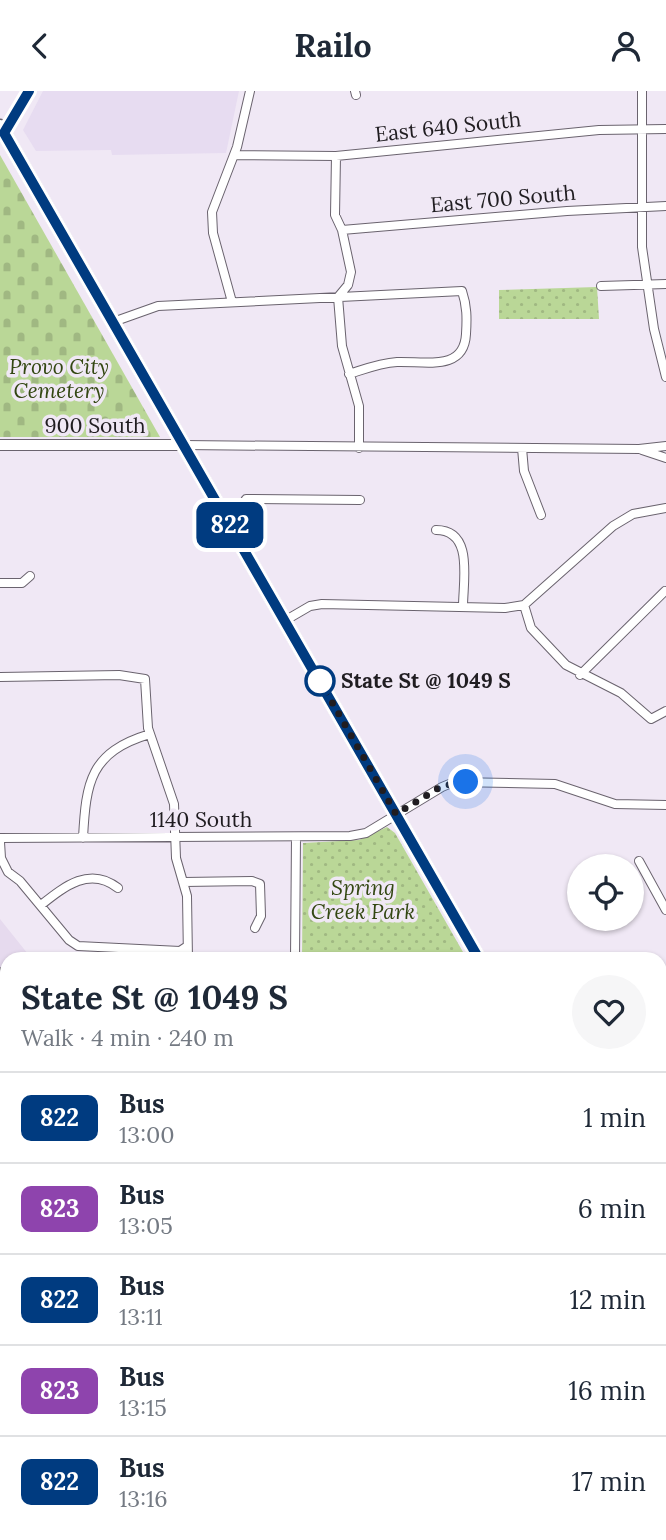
<!DOCTYPE html>
<html lang="en">
<head>
<meta charset="utf-8">
<style>
	body { margin:0; font-family:Lora,serif; background:#f6f6f7; color:#1f2937; height:100vh; display:flex; flex-direction:column; font-size:26px; white-space:nowrap }
	* { box-sizing:border-box; margin:0 }
	p { font-size:23px; color:#747a83 }
	.icon { flex:none; width:38px; height:38px; fill:none; stroke:currentColor; stroke-width:2; stroke-linecap:round; stroke-linejoin:round }
	.map { position:relative; flex:1; overflow:hidden }
	.side { position:absolute; left:0px; top:861px; width:667px; height:588px; display:flex; flex-direction:column; background:#fff; border-radius:21px 21px 0 0; box-shadow:0 2px 5px #0004 }
	.side>* { flex:none }
	.badge { padding:0 14px; border-radius:10px; font-size:24px; line-height:46px }
	.buttons { position:absolute; left:567px; top:763px; display:grid; gap:14px }
	.buttons a { display:grid; place-items:center; width:77px; height:77px; border-radius:50%; background:#fff; box-shadow:0 2px 5px #0004; font-size:35px }
	.you { position:absolute; width:35px; height:35px; margin:-18px; border:5px solid #fff; border-radius:50%; background:#1a73e8; box-shadow:0 0 0 10px #1a73e833 }
	.map>.badge { position:absolute; translate:-50% -50%; box-shadow:0 0 0 4px #fff }
	.round { display:grid; place-items:center; flex:none; width:74px; height:74px; border-radius:37px; background:#f6f6f7 }
	.headline { display:flex; align-items:center; justify-content:space-between; height:119px; padding:0 21px }
	h1 { font-size:33px; font-weight:700; line-height:52px }
	ul { padding:0; list-style:none }
	li { display:flex; align-items:center; gap:21px; height:91px; padding:0 21px; border-top:2px solid #e0e1e3 }
	li div { flex:1 }
	li b { display:block; font-size:26px }
	li em { font-style:normal }
	li .badge { min-width:77px; font-weight:700; text-align:center }
	header { display:flex; justify-content:space-between; align-items:center; height:91px; padding:0 21px; background:#fff; font-size:32px; font-weight:700 }
	.map>svg:first-child { display:block }
	.built { fill:#e6daee }
	.education { fill:#e7dcf1 }
	.grass { fill:#bad797 }
	.cemetery { fill:url(#cemetery-stones) }
	.park { fill:url(#park-dots) }
	.lines { fill:none; stroke-linecap:round; stroke-linejoin:round }
	.minor-casing { stroke:#6a636e; stroke-width:10 }
	.tertiary-casing { stroke:#6a636e; stroke-width:12 }
	.secondary-casing { stroke:#6a636e; stroke-width:13 }
	.primary-casing { stroke:#6a636e; stroke-width:15 }
	.minor { stroke:#fff; stroke-width:8 }
	.tertiary { stroke:#fff; stroke-width:10 }
	.secondary { stroke:#fff; stroke-width:10 }
	.primary { stroke:#fff; stroke-width:12 }
	.rail { stroke:#6d686f; stroke-width:2 }
	.line-casing { stroke:#fff; stroke-width:16 }
	.line { stroke:#003b80; stroke-width:10 }
	.walk { stroke:#201d21; stroke-width:7; stroke-dasharray:0 12.6 }
	.stop-dot { fill:#fff; stroke:#003b80; stroke-width:3.5 }
	.labels { text-anchor:middle; stroke-width:7; stroke-linejoin:round; paint-order:stroke }
	.street-label { font-size:21px; fill:#201d21; stroke:#f0e8f5 }
	.park-label { font-size:21px; font-style:italic; fill:#334712; stroke:#f0e8f5 }
	.stop-label { font-size:21px; font-weight:bold; fill:#201d21; stroke:#f0e8f5; text-anchor:start }
</style>
</head>
<body>
<header><svg class="icon" aria-label="back" viewBox="0 0 24 24"><path d="M15 5l-7 7 7 7"/></svg>Railo<svg class="icon" aria-label="person" viewBox="0 0 24 24"><circle cx="12" cy="8" r="4"/><path d="M4 21q1-7 8-7t8 7"/></svg></header>
<div class="map">
<svg width="666" height="1449" viewBox="0 0 666 1449">
	<defs>
		<pattern id="cemetery-stones" width="16" height="16" patternUnits="userSpaceOnUse" patternTransform="scale(1.75)"><rect width="16" height="16" fill="#bad797"/><path d="M2 7V4a2 2 0 0 1 4 0v3zM10 15v-3a2 2 0 0 1 4 0v3z" fill="#a0b882"/></pattern>
		<pattern id="park-dots" width="8" height="8" patternUnits="userSpaceOnUse" patternTransform="scale(1.75)"><rect width="8" height="8" fill="#bad797"/><path d="M2 2h.1M6 6h.1" fill="none" stroke="#a0b882" stroke-width="1.8" stroke-linecap="round"/></pattern>
	</defs>
	<rect width="100%" height="100%" fill="#f0e8f5"/>
	<path class="built" d="M0 828 32 868H7V1034L0 1025Z
		M389 1442H480L484 1449H397Z"/>
	<path class="education" d="M43 0H239L226 62 112 64 111 59 36 60 23 39Z"/>
	<path class="grass" d="M0 1011 7 1019V1442H63V1449H0Z
		M193 1442H392L399 1449H194Z"/>
	<path class="cemetery" d="M0 64 160 346H0Z"/>
	<path class="park" d="M597 196 599 228H499V199Z
		M387 736 395 742 467 868H302L303 752 359 749Z"/>
	<g class="lines">
		<defs>
			<path id="minor" d="M355 0 356 4
				M642 0V156L654 238 666 286
				M234 64 336 65 599 39 666 38
				M336 65 335 124 342 139 351 181 348 194 338 206 342 255 359 315V357
				M342 139 567 120 666 115
				M601 195 666 193
				M232 211 213 142 212 121 237 56 250 0
				M113 231 158 215 462 200C467 215 467 227 466 243 464 281 425 270 397 271 380 272 365 278 349 283
				M183 354 639 358 666 355
				M522 357 524 380 541 424
				M642 359 666 367
				M225 425 241 416 246 408 360 409
				M436 439C474 439 463 489 463 516
				M0 492H22L30 485
				M524 514 531 537 566 574 621 602 651 628 666 620
				M286 529 310 515 322 513 505 517 524 514 613 435 633 423 666 417
				M580 584 665 500
				M0 586 119 584 145 588 148 637 174 713 176 767 187 805 188 868
				M0 747 350 745 366 742 442 696 454 691 555 693 615 713 666 714
				M83 747C86 691 90 661 150 643
				M0 751 1 767 8 781 20 790 69 849 78 855 180 860 186 856
				M639 770 666 819
				M184 791 252 790 260 793 261 825 255 837
				M41 814C65 795 90 775 118 797
				M295 868 296 746
				M660 1171 666 1168
				M660 1288 666 1287"/>
			<path id="tertiary" d="M0 354H183
				M660 1002H666"/>
			<path id="secondary" d="M4 42 29 0"/>
			<path id="primary" d="M0 35 479 868
				M660 1186 666 1197"/>
		</defs>
		<use href="#minor" class="minor-casing"/>
		<use href="#tertiary" class="tertiary-casing"/>
		<use href="#secondary" class="secondary-casing"/>
		<use href="#primary" class="primary-casing"/>
		<use href="#minor" class="minor"/>
		<use href="#tertiary" class="tertiary"/>
		<use href="#secondary" class="secondary"/>
		<use href="#primary" class="primary"/>
		<path class="rail" d="M0 877 7 886
			M452 1442 457 1449"/>
	</g>
	<g class="lines">
		<defs>
			<path id="line" d="M29 0 4 42 479 868"/>
		</defs>
		<use href="#line" class="line-casing"/>
		<use href="#line" class="line"/>
		<path class="walk" d="M320 590 396 723 442 695 466 691"/>
	</g>
	<circle class="stop-dot" cx="320" cy="590" r="14"/>
	<g class="labels">
		<g class="street-label">
			<text transform="translate(448 36) rotate(-6)" y="7">East 640 South</text>
			<text transform="translate(503 108) rotate(-5)" y="7">East 700 South</text>
			<text x="95" y="342">900 South</text>
			<text x="201" y="736">1140 South</text>
		</g>
		<g class="park-label">
			<text x="59" y="283">Provo City<tspan x="59" dy="24">Cemetery</tspan></text>
			<text x="363" y="804">Spring<tspan x="363" dy="24">Creek Park</tspan></text>
		</g>
		<g class="stop-label">
			<text x="341" y="597">State St @ 1049 S</text>
		</g>
	</g>
</svg>
<div class="buttons">
<a><svg class="icon" aria-label="locate" viewBox="0 0 24 24"><circle cx="12" cy="12" r="6"/><path d="M12 2v4M12 18v4M2 12h4M18 12h4"/></svg></a>
</div>
<div class="you" style="left:466px;top:691px"></div>
<b class="badge" style="left:230px;top:434px;background:#003b80;color:#fff">822</b>
<section class="side">
<div class="headline"><div><h1>State St @ 1049 S</h1><p>Walk · 4 min · 240 m</p></div><a class="round"><svg class="icon" aria-label="heart" viewBox="0 0 24 24"><path d="M12 20l-8-8c-3-5 5-10 8-4 3-6 11-1 8 4z"/></svg></a></div>
<ul>
<li><span class="badge" style="background:#003b80;color:#fff">822</span><div><b>Bus</b><p>13:00</p></div><em>1 min</em></li>
<li><span class="badge" style="background:#8e44ad;color:#fff">823</span><div><b>Bus</b><p>13:05</p></div><em>6 min</em></li>
<li><span class="badge" style="background:#003b80;color:#fff">822</span><div><b>Bus</b><p>13:11</p></div><em>12 min</em></li>
<li><span class="badge" style="background:#8e44ad;color:#fff">823</span><div><b>Bus</b><p>13:15</p></div><em>16 min</em></li>
<li><span class="badge" style="background:#003b80;color:#fff">822</span><div><b>Bus</b><p>13:16</p></div><em>17 min</em></li>
</ul>
</section>
</div>
</body>
</html>
